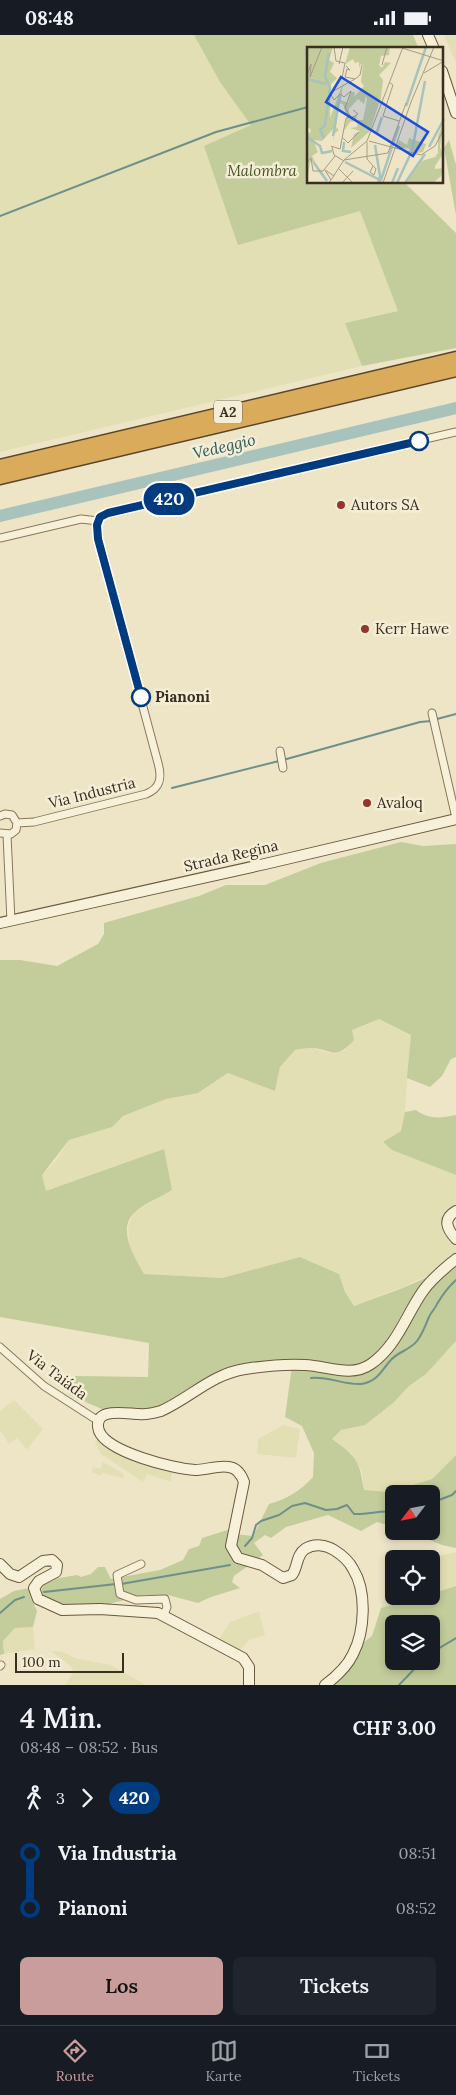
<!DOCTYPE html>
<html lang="de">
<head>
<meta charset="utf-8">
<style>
	body { margin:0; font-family:Lora,serif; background:#20242c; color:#f1f3f6; height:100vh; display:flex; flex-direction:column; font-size:19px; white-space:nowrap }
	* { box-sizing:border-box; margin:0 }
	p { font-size:16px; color:#9ea1a6 }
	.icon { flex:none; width:28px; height:28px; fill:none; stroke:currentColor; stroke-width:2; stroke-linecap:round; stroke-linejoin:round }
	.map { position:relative; height:1650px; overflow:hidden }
	.panel { display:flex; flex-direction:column; background:#171b24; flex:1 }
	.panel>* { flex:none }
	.badge { padding:0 10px; border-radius:16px; font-size:18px; line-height:32px }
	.needle { width:32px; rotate:238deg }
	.buttons { position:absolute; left:385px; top:1450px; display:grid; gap:10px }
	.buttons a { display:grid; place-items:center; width:55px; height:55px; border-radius:8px; background:#171b24; box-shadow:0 2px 8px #0003; font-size:25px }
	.scale { position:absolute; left:15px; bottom:12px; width:109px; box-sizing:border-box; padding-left:5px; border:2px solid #3a2e20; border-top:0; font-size:14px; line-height:18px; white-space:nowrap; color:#3a2e20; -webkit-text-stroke:4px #f5eed6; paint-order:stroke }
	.map>.badge { position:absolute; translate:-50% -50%; box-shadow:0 0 0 2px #fff }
	.legs { display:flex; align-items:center; gap:8px; height:55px; padding:0 20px; font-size:16px }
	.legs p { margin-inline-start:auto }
	.headline { display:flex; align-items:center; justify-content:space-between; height:85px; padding:0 20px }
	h1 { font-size:28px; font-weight:600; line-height:38px }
	.cta { display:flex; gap:10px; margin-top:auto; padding:10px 20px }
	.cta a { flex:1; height:58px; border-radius:8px; background:#c89d9c; color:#111; font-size:20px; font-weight:600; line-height:58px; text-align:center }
	.cta a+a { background:#20242c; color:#f1f3f6 }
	ul { padding:0 20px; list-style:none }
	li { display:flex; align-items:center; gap:18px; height:55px; font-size:19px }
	li i { display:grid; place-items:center; width:8px; height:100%; margin:0 6px; background:currentColor }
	li i::after { content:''; width:12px; height:12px; margin:-6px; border:4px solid; border-radius:50%; background:#171b24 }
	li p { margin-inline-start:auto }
	li:first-child i { background:linear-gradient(#0000 50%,currentColor 0) }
	li:last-child i { background:linear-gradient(currentColor 50%,#0000 0) }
	.status { display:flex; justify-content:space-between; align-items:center; height:35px; padding:0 25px; background:#171b24; direction:ltr }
	.status svg { height:14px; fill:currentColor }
	.tab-bar { display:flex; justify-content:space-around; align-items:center; height:70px; border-top:1px solid #363941; background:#171b24; font-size:14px; color:#9ea1a6 }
	.tab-bar a { display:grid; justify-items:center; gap:2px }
	.tab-bar .on { color:#c89d9c }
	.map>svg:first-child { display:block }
	.farmland { fill:#e3dfb4 }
	.green { fill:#c3cc9b; fill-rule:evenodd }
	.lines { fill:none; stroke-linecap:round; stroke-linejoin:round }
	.stream { stroke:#6e908a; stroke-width:2 }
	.river { stroke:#a8c2bc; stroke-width:12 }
	.street-casing { stroke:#89775c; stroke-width:9 }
	.secondary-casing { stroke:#6b583f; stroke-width:12 }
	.highway-casing { stroke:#574530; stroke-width:15 }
	.street { stroke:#f8f1da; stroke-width:7 }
	.secondary { stroke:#f8f1da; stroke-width:10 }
	.highway { stroke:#daab5a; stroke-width:12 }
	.line-1-casing { stroke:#fff; stroke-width:11 }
	.line-1 { stroke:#003b80; stroke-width:8 }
	.stop-1-dot { fill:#fff; stroke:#003b80; stroke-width:2.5 }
	.poi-dot { fill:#97342d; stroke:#f5eed6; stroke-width:2 }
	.labels { text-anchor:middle; stroke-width:5; stroke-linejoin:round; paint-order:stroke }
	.shield { fill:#f5eed6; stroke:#726857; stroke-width:1 }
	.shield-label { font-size:14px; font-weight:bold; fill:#3a2e20 }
	.park-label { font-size:15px; font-style:italic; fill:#475627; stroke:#f5eed6 }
	.poi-label { font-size:15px; fill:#3a2e20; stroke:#f5eed6; text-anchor:start }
	.stop-label { font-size:15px; font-weight:bold; fill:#3a2e20; stroke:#f5eed6; text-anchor:start }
	.street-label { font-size:15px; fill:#3a2e20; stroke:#f5eed6 }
	.water-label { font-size:16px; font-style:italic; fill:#2f5959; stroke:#f5eed6 }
	.inset-river { fill:none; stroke:#a8c2bc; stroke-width:2.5 }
	.inset-road { fill:none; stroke:#a69c84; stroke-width:1 }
	.view { fill:#1d4ed8; fill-opacity:0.15; stroke:#1d4ed8; stroke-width:2.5 }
	.inset-edge { fill:none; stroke:#3a2e20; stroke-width:2.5 }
</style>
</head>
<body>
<div class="status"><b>08:48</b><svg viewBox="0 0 49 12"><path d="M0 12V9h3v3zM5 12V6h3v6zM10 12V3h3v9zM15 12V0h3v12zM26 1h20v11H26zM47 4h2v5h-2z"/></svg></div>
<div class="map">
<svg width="456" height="1650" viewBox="0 0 456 1650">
	<rect width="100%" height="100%" fill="#eee5c7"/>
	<path class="farmland" d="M0 0H194L220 47 252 90 204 111 360 176 398 276 345 288 362 331 0 417Z
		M444 0H456V28Z
		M379 984 411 1000 405 1077 401 1096 383 1107 392 1115 456 1140V1176L450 1180 456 1204V1224L448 1231 403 1252 353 1271 345 1257 339 1239 300 1222 222 1243 144 1239 129 1212 128 1192 133 1178 172 1155 46 1156 42 1140 57 1124 69 1105 112 1092 123 1081 166 1064 198 1058 229 1038 275 1056 280 1032 295 1015 312 1013 334 1019 345 1015 352 995Z
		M456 1306V1420L432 1444 390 1457 364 1455 362 1437 351 1418 332 1404 341 1395 365 1390 393 1368 409 1351 426 1339Z
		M14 1365 43 1394 27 1415 17 1403 9 1409 0 1395V1376Z
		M283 1390 300 1394 296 1423 257 1419 258 1404Z
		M101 1399 105 1404 172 1432 171 1447 147 1439 144 1446 140 1445 101 1419 95 1408Z
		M103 1427 124 1439 123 1443 102 1438 101 1441 92 1437 93 1432 100 1434Z
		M456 1517V1551L431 1559V1524H426Z
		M394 1549V1561H423L381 1573 389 1550Z
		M259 1576 265 1600 249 1605 240 1616 219 1604 230 1587Z
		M33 1592 35 1614 4 1619 3 1606 15 1593Z
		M51 1616 63 1617 78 1624 111 1630 146 1650H65L73 1638 72 1632Z"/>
	<path class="green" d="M194 0H413L419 14H308V148H405L456 198V313L362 331 345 288 398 276 360 176 238 210 204 111 251 90 220 47Z
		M449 105 456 130V180L444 113Z
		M401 807 423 811 456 809V1022L451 1024 442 1041 430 1052 407 1043 411 1000 379 984 352 995 354 1005C333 1027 334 1014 311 1013 306 1013 300 1014 295 1015L280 1032 275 1056 228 1038 198 1058 166 1064 123 1081 112 1092 69 1105 42 1140 46 1156 164 1114 172 1155C161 1162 145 1168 135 1177 116 1194 135 1223 144 1239L222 1243 300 1222 339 1239 345 1257 354 1271C388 1258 427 1247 456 1224V1306L426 1339 409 1351 393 1368 365 1390 341 1395 332 1404C357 1422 359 1425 364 1455L390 1457 432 1444 456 1420V1513L442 1510 407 1496H431V1459H394V1492L377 1487 361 1496 328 1480 286 1492 271 1503 265 1500 254 1508 263 1520 234 1541 232 1547 240 1553 211 1562 198 1568 168 1560H144L105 1570 71 1571 44 1564 41 1557 43 1550 59 1543 77 1540 81 1542 91 1539 98 1532H105L111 1544 160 1535 183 1525 189 1514 199 1511 202 1503 234 1493 233 1499 253 1501 269 1469C287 1464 300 1456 313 1442L314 1418 302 1391 285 1382 292 1331 246 1334 167 1373 109 1377 69 1360 75 1341 148 1342 149 1308 0 1282V925H20L57 931 98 909 104 899V888L199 861 226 850H265L321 828Z
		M416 1075C429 1085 440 1083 456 1080V1140L392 1115 383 1107 401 1096 405 1077Z
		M456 1551V1650H325L356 1613 372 1601 381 1573 423 1561H431V1559ZM394 1589H431V1626H394Z
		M29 1553 31 1563 37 1576 33 1592 15 1593 3 1606 4 1619 0 1620V1564L14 1556Z"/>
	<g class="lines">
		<path class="stream" d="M0 181 216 97 308 72
			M437 684 456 679
			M283 725 420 687 431 686
			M172 753 279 726
			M311 1343C328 1341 344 1350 361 1349 377 1347 381 1336 390 1326 397 1317 410 1315 417 1306 423 1298 425 1291 429 1282 431 1277 435 1274 437 1269 443 1259 447 1253 456 1245
			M431 1468 452 1460 456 1456
			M245 1511 252 1503 256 1490 261 1486 279 1480 292 1471 305 1468 326 1475 337 1474 347 1470 354 1479C368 1480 380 1475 394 1477
			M121 1549 230 1530
			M44 1557 116 1549
			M0 1578 15 1565 24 1562
			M431 1618 456 1603
			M399 1650 422 1626"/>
		<path class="river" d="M0 481 456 373"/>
		<defs>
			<path id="street" d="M0 503 81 484 98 486
				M432 678 456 783
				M280 716 283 733
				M0 781 5 779 12 780 17 788 16 795 11 799 0 798
				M17 788 34 787 146 759C161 753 162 742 158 728L98 504 97 490 100 482 108 478 456 397
				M7 800 11 886
				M0 1312 44 1351 100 1387
				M141 1529 117 1540 120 1559 136 1565 165 1564 167 1572 164 1580
				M0 1631 1 1630"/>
			<path id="secondary" d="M428 0 434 14
				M442 36 456 78
				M0 888 265 829 456 784
				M456 1176C442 1184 447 1194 456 1204
				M0 1529 10 1539 19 1542 43 1526 52 1525 57 1530 56 1537 39 1546 34 1553 38 1564 62 1575 100 1574 158 1578 243 1623 249 1632V1650
				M325 1650C337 1641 347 1632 353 1619 365 1596 367 1556 353 1534 349 1526 342 1520 334 1515 326 1510 314 1508 305 1514 296 1520 298 1532 292 1540L283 1543 262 1530 238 1523 231 1511 244 1447C241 1439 237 1433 229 1432 218 1430 206 1435 195 1435 174 1434 107 1417 99 1396 91 1371 127 1379 139 1379 146 1380 154 1378 161 1376 190 1363 212 1339 245 1334 264 1331 286 1329 305 1330 328 1331 351 1343 371 1329 397 1311 406 1280 423 1256 432 1243 444 1234 456 1224"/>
			<path id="highway" d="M0 431 456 323
				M0 443 456 335"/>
		</defs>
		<use href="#street" class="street-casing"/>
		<use href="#secondary" class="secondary-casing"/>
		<use href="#highway" class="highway-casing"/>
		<use href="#street" class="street"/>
		<use href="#secondary" class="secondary"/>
		<use href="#highway" class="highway"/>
	</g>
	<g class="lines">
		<defs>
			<path id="line-1" d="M141 662 98 504 97 490 100 482 108 478 419 406"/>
		</defs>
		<use href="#line-1" class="line-1-casing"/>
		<use href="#line-1" class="line-1"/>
	</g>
	<g class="stop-1-dot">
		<circle cx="419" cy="406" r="9"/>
		<circle cx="141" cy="662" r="9"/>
	</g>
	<g class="poi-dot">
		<circle cx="341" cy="470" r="5"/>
		<circle cx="365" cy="594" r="5"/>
		<circle cx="367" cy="768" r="5"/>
	</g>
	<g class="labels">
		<rect class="shield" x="214" y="365.5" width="28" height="23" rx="4"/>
		<g class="shield-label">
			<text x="228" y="382">A2</text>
		</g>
		<g class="park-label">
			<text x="262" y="141">Malombra</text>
		</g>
		<g class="poi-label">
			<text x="351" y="475">Autors SA</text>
			<text x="375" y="599">Kerr Hawe</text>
			<text x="377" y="773">Avaloq</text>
		</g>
		<g class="stop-label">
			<text x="155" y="667">Pianoni</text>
		</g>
		<g class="street-label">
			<text transform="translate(92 758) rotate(-14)" y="5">Via Industria</text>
			<text transform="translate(231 821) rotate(-13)" y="5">Strada Regina</text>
			<text transform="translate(57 1340) rotate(37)" y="5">Via Taiáda</text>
		</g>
		<g class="water-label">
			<text transform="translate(224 411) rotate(-13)" y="6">Vedeggio</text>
		</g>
	</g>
	<g transform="translate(307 12)">
		<rect width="136" height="136" fill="#eee5c7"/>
		<path d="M0 0H26L22 13 27 16 23 25 30 31 24 37 23 71 36 36 34 53 41 56 44 45H48L47 50 57 39 54 35 56 18 54 17 52 21V15L48 16 46 12 38 17 43 0H83L82 8 74 9 72 18 75 21 78 15 84 16 72 28 76 33 74 50 63 84 44 101 47 87 53 84 43 81 50 80 51 73H56L60 52 59 49 57 57 51 52 42 62 41 69H50L49 74 43 75 37 84 40 70 36 57 32 56 29 80 32 83 27 87 26 96V82L15 94 6 93 11 105 5 109 9 117 3 115 1 127 0 85 3 86 4 83 0 79ZM136 77 133 100 136 107 128 119V122L136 121 134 129 126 136H99L115 114 128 110 131 106V89ZM102 91 119 97 116 105 104 107 102 101 88 102 92 93 100 98Z" fill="#c3cc9b"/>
		<path class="inset-river" d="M0 32 19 37M99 59 119 0M70 85 75 70M26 89 33 49M0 90 13 99 15 106 25 104M17 91 13 83 18 78 23 41 18 29 22 6M37 95 36 104 44 105M68 98 73 129 71 136M122 100 137 72M105 104 118 34M38 115 71 132M7 116 20 134M73 136 92 79M85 136 91 121M90 136 103 108M98 136 118 107"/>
		<path class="inset-road" d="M27 0 29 14 38 16 35 31M95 1 137 14M32 17 36 0M75 18 80 0M117 26 137 14M0 28 4 17 3 30 15 0M48 32 53 28 55 18M37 50 33 47 27 53 23 46 48 32 38 30 40 22 43 23 39 19M79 59 86 38 82 35M79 60 76 69 92 74M43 72 51 67 46 63M36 91 41 96 52 85M60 94 96 0M62 94 114 108 128 99 137 82M60 95V112L69 122 67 128 63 125 66 119M24 99 33 102 39 71 44 70 38 61 44 44 37 50M25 100 27 108 37 114M37 113 81 106 99 56M0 115 4 111 6 124H16L28 109M32 122 46 136M24 133 18 123 27 129M22 136 37 113 60 94M35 136 46 124M76 136 104 55 127 0"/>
		<path class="view" d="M34 30 121 85 106 109 19 55Z"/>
		<rect width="136" height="136" class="inset-edge"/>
	</g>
</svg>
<div class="buttons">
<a><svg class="needle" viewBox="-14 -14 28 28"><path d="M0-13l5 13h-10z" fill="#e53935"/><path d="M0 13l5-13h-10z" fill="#9ea1a6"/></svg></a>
<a><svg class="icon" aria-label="locate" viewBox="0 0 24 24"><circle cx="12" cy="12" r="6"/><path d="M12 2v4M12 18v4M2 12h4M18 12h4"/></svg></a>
<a><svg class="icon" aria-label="layers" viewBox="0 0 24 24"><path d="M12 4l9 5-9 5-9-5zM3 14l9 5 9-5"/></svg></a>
</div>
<div class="scale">100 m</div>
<b class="badge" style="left:169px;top:464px;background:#003b80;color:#fff">420</b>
</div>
<section class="panel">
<div class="headline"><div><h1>4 Min.</h1><p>08:48 – 08:52 · Bus</p></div><b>CHF 3.00</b></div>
<div class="legs"><svg class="icon" aria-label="walk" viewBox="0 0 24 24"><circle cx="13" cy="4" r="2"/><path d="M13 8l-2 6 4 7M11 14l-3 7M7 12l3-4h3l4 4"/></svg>3<svg class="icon" aria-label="forward" viewBox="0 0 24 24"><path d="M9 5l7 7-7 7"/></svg><b class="badge" style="background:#003b80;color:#fff">420</b></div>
<ul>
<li><i style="color:#003b80"></i><b>Via Industria</b><p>08:51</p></li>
<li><i style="color:#003b80"></i><b>Pianoni</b><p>08:52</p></li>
</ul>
<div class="cta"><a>Los</a><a>Tickets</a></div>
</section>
<nav class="tab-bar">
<a class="on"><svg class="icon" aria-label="directions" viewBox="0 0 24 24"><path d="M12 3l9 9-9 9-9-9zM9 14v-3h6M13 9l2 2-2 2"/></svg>Route</a>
<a><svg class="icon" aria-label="map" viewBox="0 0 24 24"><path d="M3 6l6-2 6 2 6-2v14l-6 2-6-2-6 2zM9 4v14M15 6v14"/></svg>Karte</a>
<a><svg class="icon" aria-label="tickets" viewBox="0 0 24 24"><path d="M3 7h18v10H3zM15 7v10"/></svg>Tickets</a>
</nav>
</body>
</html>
